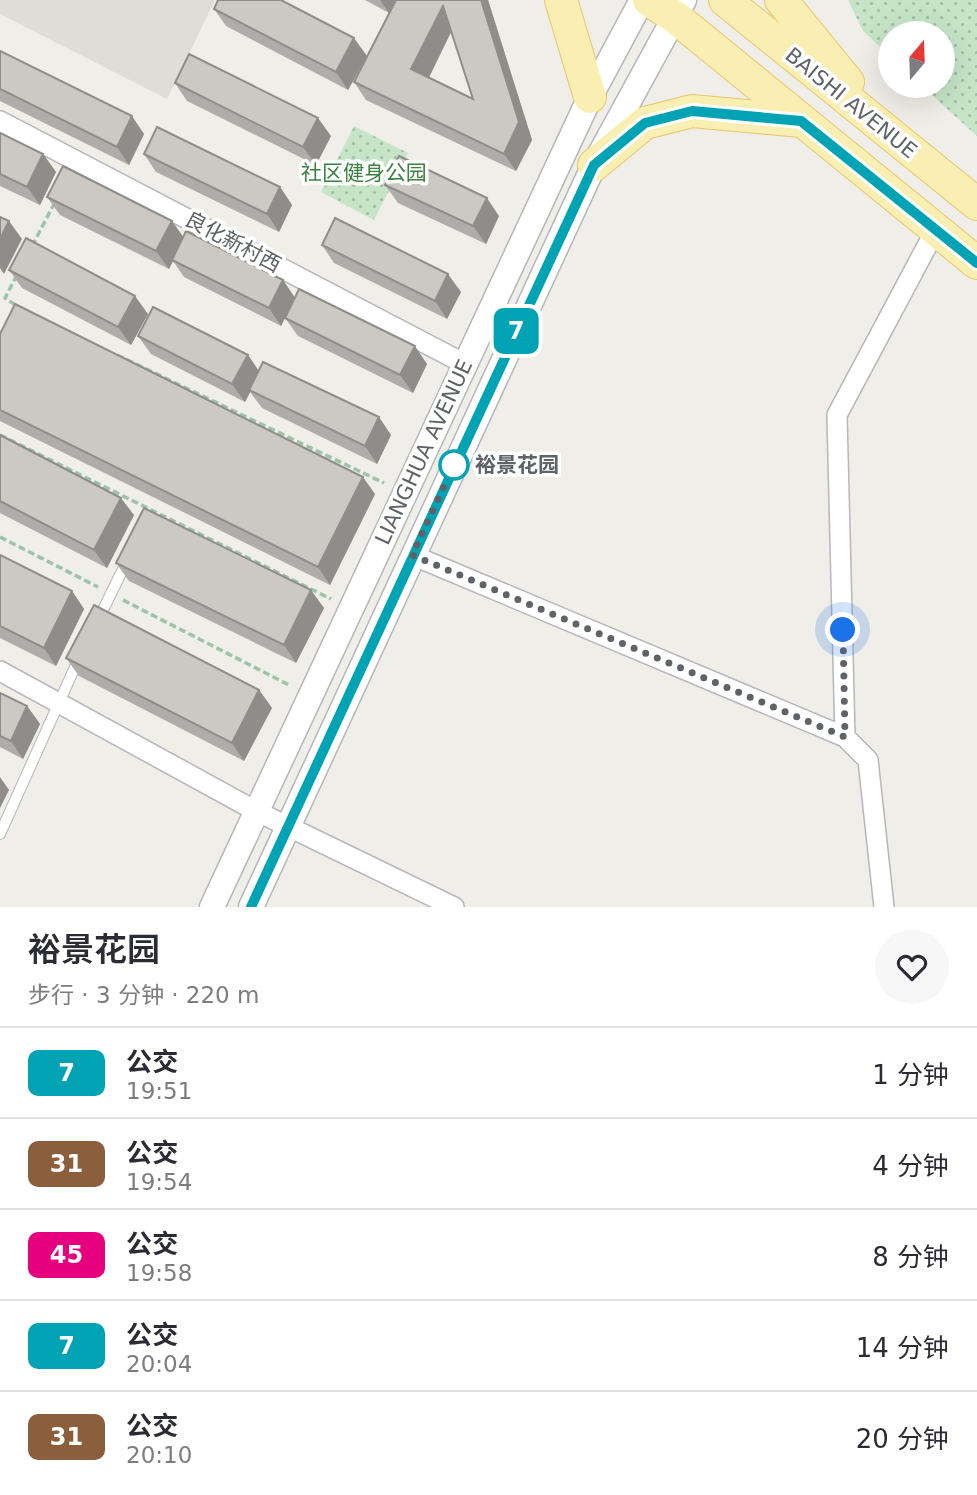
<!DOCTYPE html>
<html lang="zh">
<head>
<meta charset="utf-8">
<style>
	body { margin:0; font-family:"DejaVu Sans","Noto Sans SC",sans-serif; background:#f7f7f7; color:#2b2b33; height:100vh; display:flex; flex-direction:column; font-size:26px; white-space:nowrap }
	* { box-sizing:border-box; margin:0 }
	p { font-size:23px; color:#7c7c81 }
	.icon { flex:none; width:38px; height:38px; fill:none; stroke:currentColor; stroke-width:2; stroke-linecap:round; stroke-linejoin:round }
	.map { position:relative; height:907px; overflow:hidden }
	.side { display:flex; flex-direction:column; background:#fff; flex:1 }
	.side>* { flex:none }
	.badge { padding:0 14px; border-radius:10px; font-size:24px; line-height:46px }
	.needle { width:46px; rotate:19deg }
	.fabs { position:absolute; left:878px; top:21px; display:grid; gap:14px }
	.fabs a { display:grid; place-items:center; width:77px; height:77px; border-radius:50%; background:#fff; box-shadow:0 7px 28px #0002; font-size:35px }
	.you { position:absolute; width:35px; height:35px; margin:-18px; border:5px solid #fff; border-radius:50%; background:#1a73e8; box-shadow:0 0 0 10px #1a73e833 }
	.map>.badge { position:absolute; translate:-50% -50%; box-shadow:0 0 0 4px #fff }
	.round { display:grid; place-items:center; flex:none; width:74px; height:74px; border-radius:37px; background:#f7f7f7 }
	.head { display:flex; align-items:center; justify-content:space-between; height:119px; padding:0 28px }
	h1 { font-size:33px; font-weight:600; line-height:52px }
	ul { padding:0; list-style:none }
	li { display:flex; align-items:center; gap:21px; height:91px; padding:0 28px; border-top:2px solid #e1e1e2 }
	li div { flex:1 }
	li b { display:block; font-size:26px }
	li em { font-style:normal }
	li .badge { min-width:77px; font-weight:700; text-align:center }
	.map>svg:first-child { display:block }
	.education { fill:#e0ddd6 }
	.park { fill:url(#park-dots) }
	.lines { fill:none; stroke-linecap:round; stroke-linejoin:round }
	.service-casing { stroke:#b5b7bb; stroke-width:12 }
	.minor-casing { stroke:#b5b7bb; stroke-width:22 }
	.tertiary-casing { stroke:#b5b7bb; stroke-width:27 }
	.primary-casing { stroke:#e8c669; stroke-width:34 }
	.path { stroke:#9ec3a9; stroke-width:3.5; stroke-dasharray:7 3.5; stroke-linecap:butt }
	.service { stroke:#fff; stroke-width:10 }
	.minor { stroke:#fff; stroke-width:19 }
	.tertiary { stroke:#fff; stroke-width:24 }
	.primary { stroke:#f9efb3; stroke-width:32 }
	.wall { fill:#afada9; fill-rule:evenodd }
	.shaded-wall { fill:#8f8d89 }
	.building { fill:#ccc9c4; stroke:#8f8d89; stroke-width:2; fill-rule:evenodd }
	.line-casing { stroke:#fff; stroke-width:16 }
	.line { stroke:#00a3b4; stroke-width:10 }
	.walk { stroke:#5f6267; stroke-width:7; stroke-dasharray:0 12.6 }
	.stop-dot { fill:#fff; stroke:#00a3b4; stroke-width:3.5 }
	.labels { text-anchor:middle; stroke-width:7; stroke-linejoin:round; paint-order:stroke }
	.street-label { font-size:21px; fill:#5f6267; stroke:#fff }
	.park-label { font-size:21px; fill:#3b8140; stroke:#fff }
	.stop-label { font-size:21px; font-weight:bold; fill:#5f6267; stroke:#fff; text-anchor:start }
</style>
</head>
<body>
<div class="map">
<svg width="977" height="907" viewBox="0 0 977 907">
	<defs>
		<pattern id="park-dots" width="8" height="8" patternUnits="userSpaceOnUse" patternTransform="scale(1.75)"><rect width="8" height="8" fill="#c6e5c7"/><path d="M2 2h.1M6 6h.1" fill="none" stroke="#a4bda5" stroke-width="1.8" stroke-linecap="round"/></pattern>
	</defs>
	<rect width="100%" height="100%" fill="#f0eee8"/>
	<path class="education" d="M0 0H215L167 99 0 14Z"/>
	<path class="park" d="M848 0H977V136L922 86H943V33H891V57L863 31Z
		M354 126 408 153 374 220 321 192Z"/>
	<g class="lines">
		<defs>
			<path id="service" d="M98 620 127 561
				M0 834 79 658"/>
			<path id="minor" d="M0 121 465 364
				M412 555 845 737
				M0 671 256 811 454 907
				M884 907 868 760 845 737 837 415 935 231"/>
			<path id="tertiary" d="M212 907 590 97 642 0
				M251 907 594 165 684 0"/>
			<path id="primary" d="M561 0 590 97
				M649 0 675 17 977 263
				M725 0 977 204
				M781 0 848 82
				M594 165 645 123 692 111 801 121"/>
		</defs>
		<use href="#service" class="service-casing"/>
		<use href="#minor" class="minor-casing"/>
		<use href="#tertiary" class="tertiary-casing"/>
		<use href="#primary" class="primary-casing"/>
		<path class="path" d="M32 246 54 204
			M17 275 5 298 17 306
			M117 355 384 483
			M0 435 331 599
			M0 537 98 587
			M123 600 291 686"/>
		<use href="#service" class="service"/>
		<use href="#minor" class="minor"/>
		<use href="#tertiary" class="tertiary"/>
		<use href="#primary" class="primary"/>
	</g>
	<path class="wall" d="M365 0H396L389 13Z
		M488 0 532 140 516 171 366 100 354 82ZM451 32 473 99 429 78Z
		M214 9 367 56 348 90 226 26Z
		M0 51 144 134 129 165 0 101Z
		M175 83 331 136 316 165 187 101Z
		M0 133 43 154 56 172 40 205 0 186Z
		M144 154 280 187 292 205 279 232 156 172Z
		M385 185 499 216 486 244 398 203Z
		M47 197 172 221 183 237 283 280 295 298 427 364 413 393 298 336 285 318 281 326 184 277 173 261 169 269 60 215Z
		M322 245 461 292 447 319 334 263Z
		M9 270 148 314 131 345 22 288Z
		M0 334 375 494 330 585 0 421Z
		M138 336 248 355 259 371 391 435 377 464 262 408 250 392 245 402 151 354Z
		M0 435 134 515 107 568 0 513Z
		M0 555 72 591 84 609 56 666 0 638Z
		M116 563 324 608 296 663 129 581Z
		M66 658 259 690 272 708 244 761 79 676Z
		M0 693 27 706 40 724 23 759 0 747Z"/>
	<path class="shaded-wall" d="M380 0H396L389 13Z
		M481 0H488L532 140 516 171 504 154Z
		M443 6 455 24 424 87 411 69Z
		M354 38 367 56 348 90 336 72Z
		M132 116 144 134 129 165 117 147Z
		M318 118 331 136 316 165 303 147Z
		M43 154 56 172 40 205 27 187Z
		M280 187 292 205 279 232 267 214Z
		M487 198 499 216 486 244 473 226Z
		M9 221 22 239 4 274 0 268V239Z
		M172 221 184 238 172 260 173 261 169 269 156 251Z
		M448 274 461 292 447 319 435 301Z
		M283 280 295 298 281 326 269 308Z
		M135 296 148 314 131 345 118 327Z
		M415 346 427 364 413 393 400 375Z
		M248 355 260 373 245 402 232 384Z
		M379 417 391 435 377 464 365 446Z
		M363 477 375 494 330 585 318 567Z
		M121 498 134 515 107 568 94 550Z
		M311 590 324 608 296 663 284 645Z
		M72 591 84 609 56 666 44 648Z
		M259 690 272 708 244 761 232 743Z
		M27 706 40 724 23 759 11 741Z
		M0 777 9 790 0 808Z"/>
	<path class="building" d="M218 0H281L354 38 336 72 214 9Z
		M396 0H481L519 122 504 154 354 82ZM443 6 473 99 411 69Z
		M0 51 132 116 117 147 0 89Z
		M189 54 318 118 303 147 175 83Z
		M157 127 280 187 267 214 144 154Z
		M0 133 43 154 27 187 0 174Z
		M399 156 487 198 473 226 385 185Z
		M63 166 172 221 156 251 47 197Z
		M0 217 9 221 0 239Z
		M335 218 448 274 435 301 322 245Z
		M186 231 283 280 269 308 172 260Z
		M26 238 135 296 118 327 9 270Z
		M299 289 415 346 400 375 285 318Z
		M15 304 363 477 318 567 0 410V334Z
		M153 307 248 355 232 384 138 336Z
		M263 362 379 417 365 446 249 390Z
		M0 435 121 498 94 550 0 501Z
		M144 508 311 590 284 645 116 563Z
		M0 555 72 591 44 648 0 626Z
		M94 605 259 690 232 743 66 658Z
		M0 693 27 706 11 741 0 736Z"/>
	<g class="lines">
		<defs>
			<path id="line" d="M251 907 594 165 645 123 692 111 801 121 977 263"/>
		</defs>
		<use href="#line" class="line-casing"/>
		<use href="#line" class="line"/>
		<path class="walk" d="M454 465 412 555 845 737 843 630"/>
	</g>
	<circle class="stop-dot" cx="454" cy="465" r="14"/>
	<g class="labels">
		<g class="street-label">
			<text transform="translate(851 103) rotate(39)" y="7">BAISHI AVENUE</text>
			<text transform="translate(233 242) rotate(28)" y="7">良化新村西</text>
			<text transform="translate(424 452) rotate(-65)" y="7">LIANGHUA AVENUE</text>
		</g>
		<g class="park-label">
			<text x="364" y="180">社区健身公园</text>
		</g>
		<g class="stop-label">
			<text x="475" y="472">裕景花园</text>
		</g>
	</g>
</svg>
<div class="fabs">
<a><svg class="needle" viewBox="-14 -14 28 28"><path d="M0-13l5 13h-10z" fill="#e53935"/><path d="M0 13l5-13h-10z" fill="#7c7c81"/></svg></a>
</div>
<div class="you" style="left:843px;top:630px"></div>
<b class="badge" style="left:516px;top:331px;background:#00a3b4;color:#fff">7</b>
</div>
<section class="side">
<div class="head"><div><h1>裕景花园</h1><p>步行 · 3 分钟 · 220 m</p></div><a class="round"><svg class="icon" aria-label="heart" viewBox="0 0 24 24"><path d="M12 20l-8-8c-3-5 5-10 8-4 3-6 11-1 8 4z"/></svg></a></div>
<ul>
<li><span class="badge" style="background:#00a3b4;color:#fff">7</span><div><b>公交</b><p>19:51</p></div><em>1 分钟</em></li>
<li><span class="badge" style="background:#8b5e3c;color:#fff">31</span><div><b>公交</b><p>19:54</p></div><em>4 分钟</em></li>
<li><span class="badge" style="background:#e6007e;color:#fff">45</span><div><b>公交</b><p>19:58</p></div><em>8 分钟</em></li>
<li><span class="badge" style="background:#00a3b4;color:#fff">7</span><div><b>公交</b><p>20:04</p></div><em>14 分钟</em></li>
<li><span class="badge" style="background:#8b5e3c;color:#fff">31</span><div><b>公交</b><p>20:10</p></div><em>20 分钟</em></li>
</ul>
</section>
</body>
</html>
